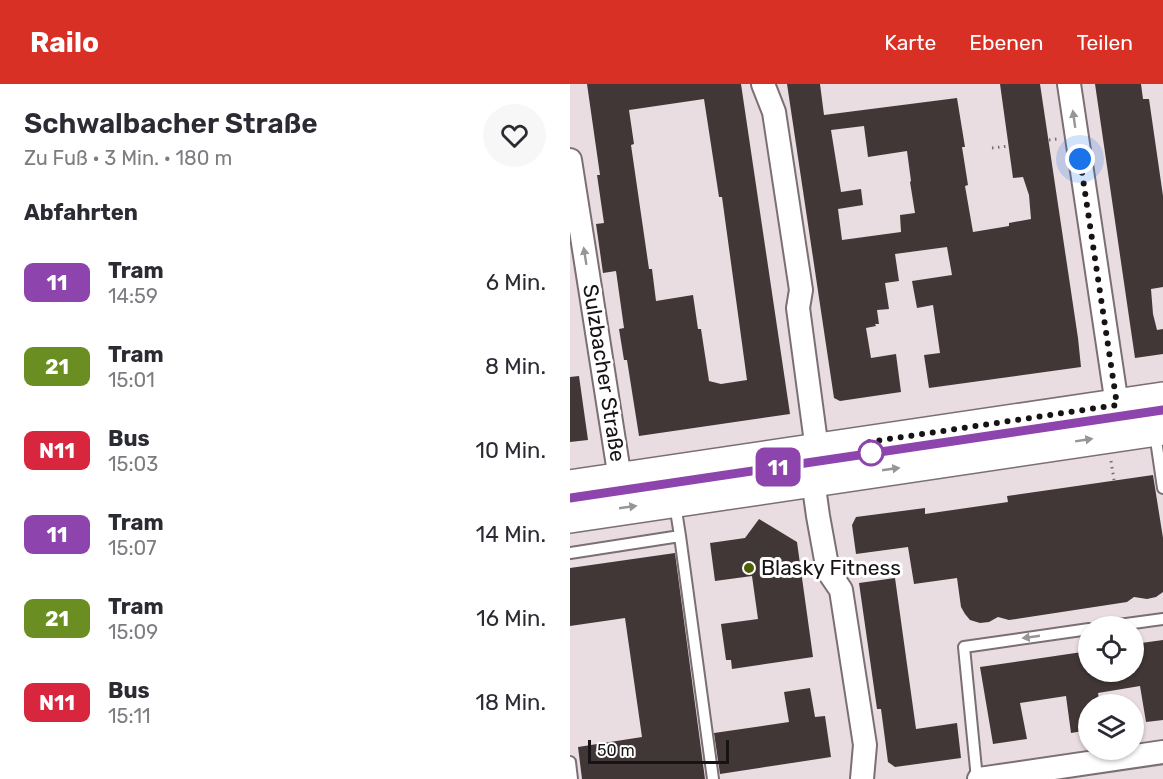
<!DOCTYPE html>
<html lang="de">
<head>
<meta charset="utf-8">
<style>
	body { margin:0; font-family:Rubik,sans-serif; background:#f7f7f7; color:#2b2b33; height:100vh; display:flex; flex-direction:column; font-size:22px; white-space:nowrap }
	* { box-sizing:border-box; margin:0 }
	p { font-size:20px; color:#7c7c81 }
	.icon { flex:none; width:33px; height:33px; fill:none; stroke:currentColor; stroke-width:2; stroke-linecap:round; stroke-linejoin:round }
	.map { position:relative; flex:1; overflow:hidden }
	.drawer { display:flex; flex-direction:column; background:#fff; width:570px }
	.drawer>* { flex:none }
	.badge { padding:0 12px; border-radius:9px; font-size:21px; line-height:39px }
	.controls { position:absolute; left:508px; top:532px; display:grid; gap:12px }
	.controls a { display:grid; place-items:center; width:66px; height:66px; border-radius:50%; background:#fff; box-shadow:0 2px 4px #0004; font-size:30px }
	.scale { position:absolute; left:18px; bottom:15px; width:141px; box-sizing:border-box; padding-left:6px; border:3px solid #171314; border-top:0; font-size:16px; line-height:21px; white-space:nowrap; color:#171314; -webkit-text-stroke:4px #fff; paint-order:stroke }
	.you { position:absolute; width:30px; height:30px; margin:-15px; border:4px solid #fff; border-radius:50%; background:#1a73e8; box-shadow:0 0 0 9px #1a73e833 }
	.map>.badge { position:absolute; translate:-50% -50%; box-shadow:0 0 0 3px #fff }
	h2 { padding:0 24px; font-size:22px; line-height:54px }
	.round { display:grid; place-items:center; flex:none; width:63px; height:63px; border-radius:32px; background:#f7f7f7 }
	.overview { display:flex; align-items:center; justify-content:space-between; height:102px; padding:0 24px }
	h1 { font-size:28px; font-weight:600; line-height:45px }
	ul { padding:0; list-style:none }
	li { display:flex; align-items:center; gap:18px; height:84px; padding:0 24px }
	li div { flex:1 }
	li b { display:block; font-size:22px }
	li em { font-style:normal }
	li .badge { min-width:66px; font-weight:700; text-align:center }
	header { display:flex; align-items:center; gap:36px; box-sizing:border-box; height:84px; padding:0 30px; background:#d93025; color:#fff }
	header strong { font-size:28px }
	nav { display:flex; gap:33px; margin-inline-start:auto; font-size:21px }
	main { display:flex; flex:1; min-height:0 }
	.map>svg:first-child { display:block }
	.building { fill:#423737; fill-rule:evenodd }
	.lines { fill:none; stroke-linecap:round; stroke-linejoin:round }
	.service-casing { stroke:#7a6f73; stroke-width:14 }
	.minor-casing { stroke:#7a6f73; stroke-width:26 }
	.primary-casing { stroke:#7a6f73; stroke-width:36 }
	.path { stroke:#766e71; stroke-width:3; stroke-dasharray:1.5 4.5; stroke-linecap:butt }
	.service { stroke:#fff; stroke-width:10 }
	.minor { stroke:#fff; stroke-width:22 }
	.primary { stroke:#fff; stroke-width:33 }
	.tram { stroke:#686063; stroke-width:1.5 }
	.oneway { fill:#979595 }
	.line-casing { stroke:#fff; stroke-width:14 }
	.line { stroke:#8e44ad; stroke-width:9 }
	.walk { stroke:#171314; stroke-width:6; stroke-dasharray:0 10.8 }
	.stop-dot { fill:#fff; stroke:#8e44ad; stroke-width:3 }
	.poi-dot { fill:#4d6006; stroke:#fff; stroke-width:2 }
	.labels { text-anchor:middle; stroke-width:6; stroke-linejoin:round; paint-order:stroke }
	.street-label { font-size:21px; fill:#171314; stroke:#fff }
	.poi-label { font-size:21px; fill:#171314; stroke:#fff; text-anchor:start }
</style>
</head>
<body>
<header>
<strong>Railo</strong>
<nav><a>Karte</a><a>Ebenen</a><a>Teilen</a></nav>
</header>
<main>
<section class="drawer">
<div class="overview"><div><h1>Schwalbacher Straße</h1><p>Zu Fuß · 3 Min. · 180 m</p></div><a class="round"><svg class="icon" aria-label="heart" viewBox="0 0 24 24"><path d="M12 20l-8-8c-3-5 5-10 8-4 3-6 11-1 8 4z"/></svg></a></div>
<h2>Abfahrten</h2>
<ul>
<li><span class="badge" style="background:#8e44ad;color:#fff">11</span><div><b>Tram</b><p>14:59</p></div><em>6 Min.</em></li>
<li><span class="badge" style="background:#6b8e23;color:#fff">21</span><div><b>Tram</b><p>15:01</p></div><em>8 Min.</em></li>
<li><span class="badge" style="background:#d7263d;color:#fff">N11</span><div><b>Bus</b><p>15:03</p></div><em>10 Min.</em></li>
<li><span class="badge" style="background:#8e44ad;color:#fff">11</span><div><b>Tram</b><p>15:07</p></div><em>14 Min.</em></li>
<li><span class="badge" style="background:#6b8e23;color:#fff">21</span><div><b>Tram</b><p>15:09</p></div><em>16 Min.</em></li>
<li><span class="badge" style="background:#d7263d;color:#fff">N11</span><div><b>Bus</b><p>15:11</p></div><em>18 Min.</em></li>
</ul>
</section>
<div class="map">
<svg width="593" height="695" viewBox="0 0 593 695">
	<rect width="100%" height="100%" fill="#eadde2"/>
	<path class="building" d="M17 0H171L220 330 69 352 57 276H54L49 245 54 244 46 187 33 189 26 140 34 139 27 91H30ZM134 15 149 113H152L177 296 151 300 139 297 131 245H128L123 211 86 217 82 185H79L61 61 64 60 59 26Z
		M217 0H250L254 31 387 14 395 63H392L398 101 395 102 403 148 439 142V139L461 135 459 111 453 93 443 94 430 0H470L508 254 511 283 359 304 354 271 370 269 363 221 347 224 342 197 382 191 377 163 325 170 329 197 315 199 319 225 307 226 309 240H305L306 242 296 244 301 274 326 270 331 308 270 317 264 314ZM294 42 298 73 337 67 341 97 340 98 345 129 330 131 331 148 272 156 268 125 293 121 291 105 271 108 261 46Z
		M525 0H571L573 15H579L593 112V203L581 205 583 230 587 246 593 245V270L565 274Z
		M9 292 18 356 0 358V293Z
		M583 391 593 454V508L586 513 577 515 564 513 557 518 439 536 428 533 419 538 410 539 400 536 395 530 391 523 387 494 344 500 338 463 286 470 282 441 286 433 355 424V430L438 418 437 412Z
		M189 435 227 458 243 573 162 585 161 576H156L151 540 188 535 182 492 145 497 140 459 175 454Z
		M105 469 135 695H12L8 663 72 653 55 534 0 542V484Z
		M325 494 346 645 387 639 391 674 325 683 318 678 311 625H307L289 499Z
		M593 556V636L576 638 570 602 528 609 530 621H519V646L501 649 496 612 450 619 457 655 423 660 410 583 519 567V588H564V560Z
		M240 604 245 633 255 632 261 673 150 690 144 649 219 638 214 608Z"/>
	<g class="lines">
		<defs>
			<path id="service" d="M585 349 593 404
				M105 420 110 452
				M0 469 110 452 143 695
				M534 543 593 535
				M0 678 2 695
				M407 695 394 563 519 545"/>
			<path id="minor" d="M193 0 204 28 231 206 228 224 247 366 243 396 248 432 258 487 271 506 295 661 292 695
				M499 0 547 321
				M0 76 50 395
				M409 695 593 668"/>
			<path id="primary" d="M0 403 593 315
				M0 432 593 344"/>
		</defs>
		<use href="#service" class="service-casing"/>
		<use href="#minor" class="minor-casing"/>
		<use href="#primary" class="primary-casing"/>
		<path class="path" d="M479 56 487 55
			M422 64 439 62
			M541 377 544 396"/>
		<use href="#service" class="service"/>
		<use href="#minor" class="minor"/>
		<use href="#primary" class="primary"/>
		<path class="tram" d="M0 413 593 326"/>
	</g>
	<defs><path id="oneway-solid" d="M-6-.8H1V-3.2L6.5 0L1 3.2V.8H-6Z" transform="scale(1.5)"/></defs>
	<g class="oneway">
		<use href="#oneway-solid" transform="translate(504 35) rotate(-98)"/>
		<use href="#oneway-solid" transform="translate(15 172) rotate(-99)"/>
		<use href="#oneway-solid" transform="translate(514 356) rotate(-9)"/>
		<use href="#oneway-solid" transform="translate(321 385) rotate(-8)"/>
		<use href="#oneway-solid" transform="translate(58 423) rotate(-8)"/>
		<use href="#oneway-solid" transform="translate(461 553) rotate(172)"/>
	</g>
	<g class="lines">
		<defs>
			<path id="line" d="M0 414 593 326"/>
		</defs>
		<use href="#line" class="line-casing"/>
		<use href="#line" class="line"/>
		<path class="walk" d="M301 369 299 358 547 321 510 75"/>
	</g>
	<circle class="stop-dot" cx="301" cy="369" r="12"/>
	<circle class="poi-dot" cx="179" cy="484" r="6"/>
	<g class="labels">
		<g class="street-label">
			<text transform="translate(34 289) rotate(81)" y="7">Sulzbacher Straße</text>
		</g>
		<g class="poi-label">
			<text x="191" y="491">Blasky Fitness</text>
		</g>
	</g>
</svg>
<div class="controls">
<a><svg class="icon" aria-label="locate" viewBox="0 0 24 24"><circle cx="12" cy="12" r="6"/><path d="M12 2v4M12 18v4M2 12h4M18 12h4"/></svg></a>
<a><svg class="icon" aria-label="layers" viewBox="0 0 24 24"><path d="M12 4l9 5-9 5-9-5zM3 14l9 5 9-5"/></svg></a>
</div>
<div class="scale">50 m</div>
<div class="you" style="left:510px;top:75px"></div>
<b class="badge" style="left:208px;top:383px;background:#8e44ad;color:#fff">11</b>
</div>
</main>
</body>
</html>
